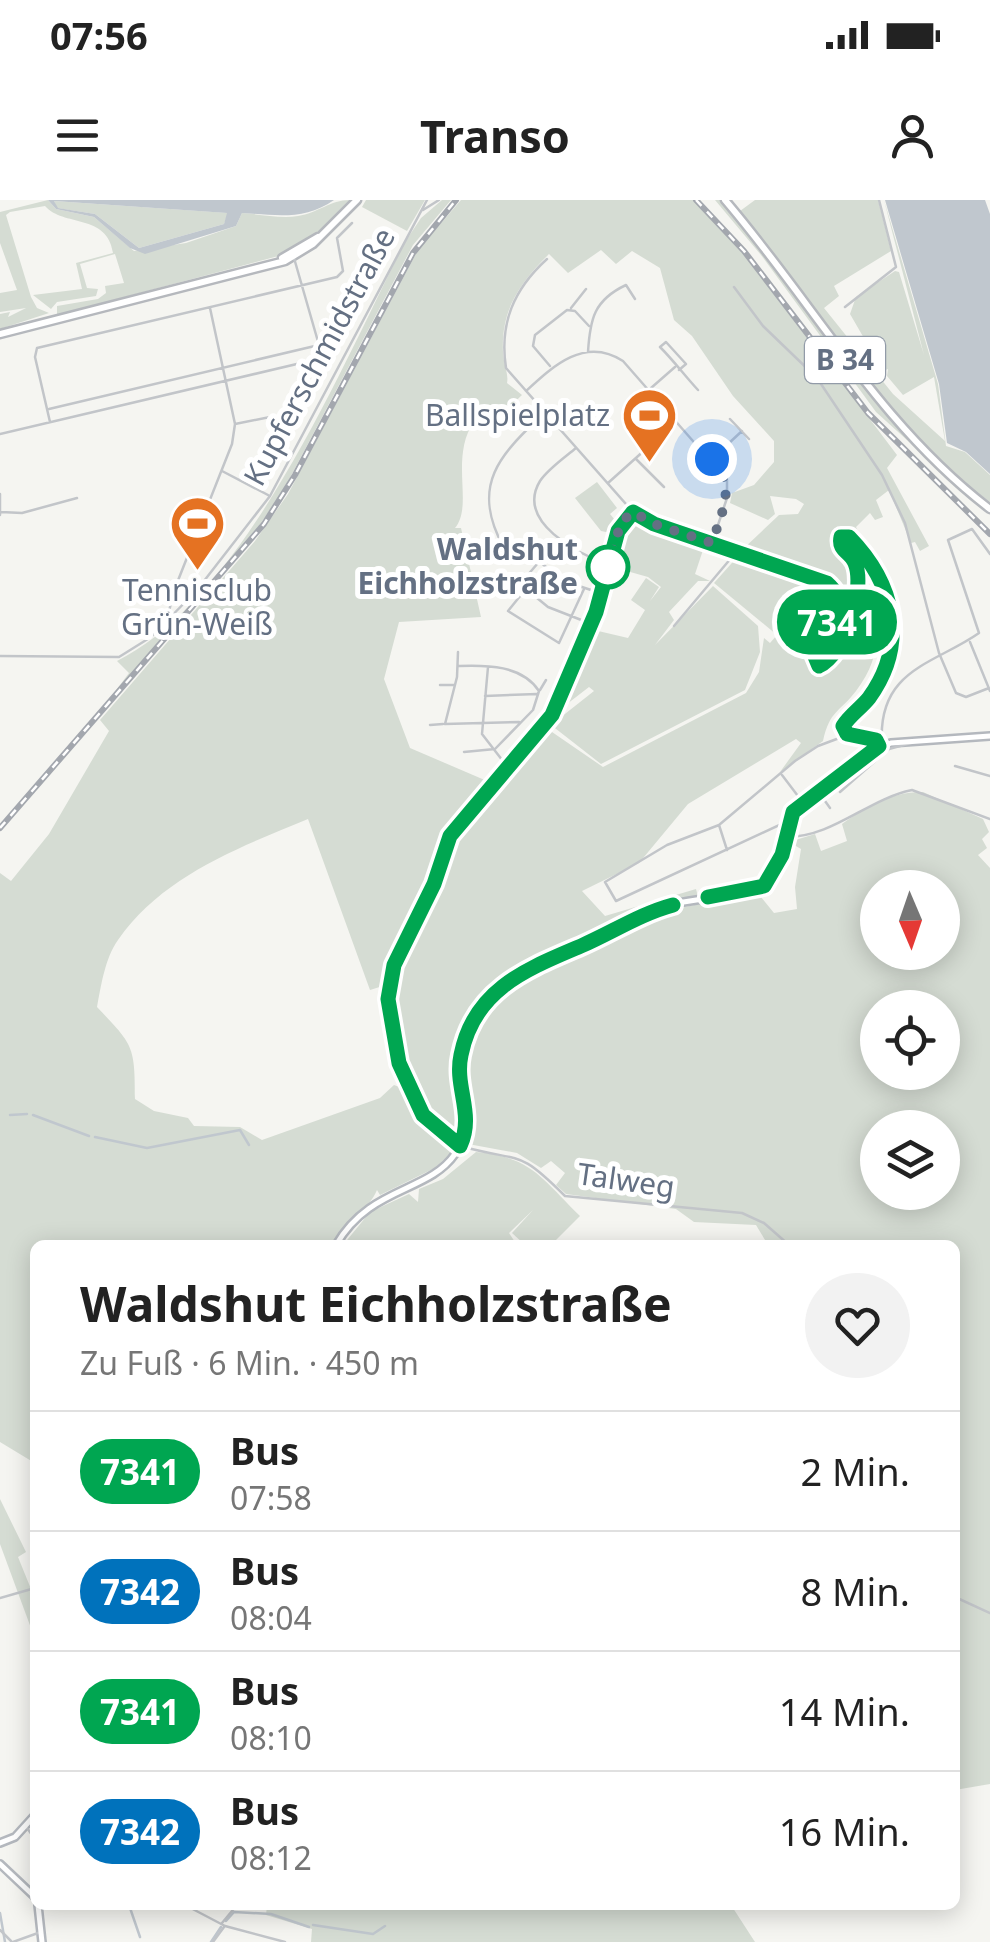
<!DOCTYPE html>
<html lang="de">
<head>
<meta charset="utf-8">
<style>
	body { margin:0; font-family:"Noto Sans",sans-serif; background:#f2f2f2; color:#222; height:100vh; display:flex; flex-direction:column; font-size:38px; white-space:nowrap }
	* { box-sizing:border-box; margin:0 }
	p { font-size:32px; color:#767676 }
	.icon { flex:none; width:55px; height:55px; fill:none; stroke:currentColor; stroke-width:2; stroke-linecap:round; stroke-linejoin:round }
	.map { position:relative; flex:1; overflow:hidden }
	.details { position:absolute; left:30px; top:1040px; width:930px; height:670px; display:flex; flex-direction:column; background:#fff; border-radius:15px; box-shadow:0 5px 25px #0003 }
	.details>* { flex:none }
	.badge { padding:0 20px; border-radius:32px; font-size:35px; line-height:65px }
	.needle { width:65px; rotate:178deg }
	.buttons { position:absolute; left:860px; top:670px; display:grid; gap:20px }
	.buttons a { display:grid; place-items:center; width:100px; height:100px; border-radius:50%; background:#fff; box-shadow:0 5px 25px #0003; font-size:50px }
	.you { position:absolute; width:50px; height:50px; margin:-25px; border:8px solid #fff; border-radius:50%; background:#1a73e8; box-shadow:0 0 0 15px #1a73e833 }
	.map>.badge { position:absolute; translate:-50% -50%; box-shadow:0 0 0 5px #fff }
	.round { display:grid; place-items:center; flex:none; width:105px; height:105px; border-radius:52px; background:#f2f2f2 }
	.head { display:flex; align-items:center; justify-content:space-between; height:170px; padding:0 50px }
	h1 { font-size:48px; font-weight:700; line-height:75px }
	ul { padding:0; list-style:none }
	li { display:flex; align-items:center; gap:30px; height:120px; padding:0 50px; border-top:2px solid #e0e0e0 }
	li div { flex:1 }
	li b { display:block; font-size:38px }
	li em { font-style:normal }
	li .badge { min-width:110px; font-weight:700; text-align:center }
	.status { display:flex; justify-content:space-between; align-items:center; height:70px; padding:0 50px; background:#fff; direction:ltr }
	.status svg { height:28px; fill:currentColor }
	header { display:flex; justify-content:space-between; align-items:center; height:130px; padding:0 50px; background:#fff; font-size:45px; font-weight:700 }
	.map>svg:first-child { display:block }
	.green { fill:#d5dcd3; fill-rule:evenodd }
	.water { fill:#c0c7ce; fill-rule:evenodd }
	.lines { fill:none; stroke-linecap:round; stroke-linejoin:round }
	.stream { stroke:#c0c7ce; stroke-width:2.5 }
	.secondary-casing { stroke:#b4b8be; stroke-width:10 }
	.primary-casing { stroke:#b5b8bd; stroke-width:11 }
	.street { stroke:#c2c5c9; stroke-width:2.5 }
	.secondary { stroke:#fff; stroke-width:5 }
	.primary { stroke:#fff; stroke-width:6 }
	.rail-casing { stroke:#a3a7ae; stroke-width:6 }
	.rail { stroke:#fff; stroke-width:2.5; stroke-dasharray:8; stroke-linecap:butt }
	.line-casing { stroke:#fff; stroke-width:22 }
	.line { stroke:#00a651; stroke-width:15 }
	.walk { stroke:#647083; stroke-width:10; stroke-dasharray:0 18 }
	.stop-dot { fill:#fff; stroke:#00a651; stroke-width:5 }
	.labels { text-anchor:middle; stroke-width:10; stroke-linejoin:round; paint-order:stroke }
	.shield { fill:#fff; stroke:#929ba8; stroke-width:2.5 }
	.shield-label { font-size:28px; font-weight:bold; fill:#647083 }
	.street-label { font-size:30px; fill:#647083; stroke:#fff }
	.poi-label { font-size:30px; fill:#647083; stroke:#fff; text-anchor:end }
	.stop-label { font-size:30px; font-weight:bold; fill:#647083; stroke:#fff; text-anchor:end }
</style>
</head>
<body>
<div class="status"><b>07:56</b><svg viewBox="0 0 49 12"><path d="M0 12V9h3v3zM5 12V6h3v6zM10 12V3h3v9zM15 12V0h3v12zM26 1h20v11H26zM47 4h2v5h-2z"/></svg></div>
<header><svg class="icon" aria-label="menu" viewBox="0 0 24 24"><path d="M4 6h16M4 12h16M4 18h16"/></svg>Transo<svg class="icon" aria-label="person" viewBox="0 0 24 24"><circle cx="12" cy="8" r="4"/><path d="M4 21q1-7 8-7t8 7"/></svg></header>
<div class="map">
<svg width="990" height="1742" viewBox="0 0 990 1742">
	<rect width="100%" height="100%" fill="#f5f5f1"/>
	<path class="green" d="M48 0 56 9 94 17 134 51 186 43 236 26 242 13C259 14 281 19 298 16 318 13 330 0 350 0L326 26 286 54 57 115V106L98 99 106 93 105 86 124 83 115 54 80 64 87 88 98 89 96 96 57 102 51 109 33 95 82 89 76 63 113 53C107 13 63 27 45 6L10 12 6 15 31 97 37 108 49 113 0 129V114L10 112 8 117 26 108 0 112V93L17 90 0 43V12Z
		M366 0H425L407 31 362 7Z
		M442 0H451L413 45 283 291 250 339 96 517 129 473 117 461C246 397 341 167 405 42L421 18Z
		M461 0H693L744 53 897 255 887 268 929 346 920 351 915 342 911 343 889 290 876 300 883 317 875 320 870 313 856 327 864 345 861 347 848 334 838 337V345C872 389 851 418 826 460L818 462 817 453C835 434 846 420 839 393L822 377 742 350 779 315 798 314 804 304 796 299 770 296 775 314 768 320 730 303 732 293 754 285 774 262V241L733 196 692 136 674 120 660 68 632 51 616 64 601 50 568 73 549 54C520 83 501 109 503 152 503 163 509 174 507 183L522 195 488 228 474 221C449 259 474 305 455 328H461L481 417 399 422 384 479 410 548 494 584 452 631 448 627 433 683 406 731 386 785 370 790 308 619C240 647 162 676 118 740 105 758 101 786 97 807 133 845 135 845 135 899L154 911 188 918 194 926 240 927 262 940 380 898 394 885 407 890 421 916 453 951 435 968 380 995 377 990C370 1008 345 1024 333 1045H35L33 1262 0 1242V673L11 681 49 634 109 531 100 520 255 341 288 294 418 50Z
		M715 0H721L734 14 878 206 990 315 876 212 761 55Z
		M755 0H878L891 51 834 86 839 96 824 108 893 194 945 241 934 177 903 195 887 176 888 169 883 171 850 114 856 97 895 71 899 72 924 155 884 0 938 184 946 246 965 252 990 275V302L960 280 889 208 740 11Z
		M54 1 228 13 224 24 139 48 95 14 57 8Z
		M597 282 617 308 610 314 615 320 611 333 601 331 575 298Z
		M631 320 705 344 695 374 710 381H698L669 412 674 420 655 445 713 386 758 426 760 452 745 490 601 564 551 525 594 491 589 487 558 511 594 430 628 438 645 410 631 400 646 378 659 387 650 401 661 387 648 377 616 368 623 326 633 323Z
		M842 339 851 340 871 365 863 372C878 417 887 450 856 491 839 513 830 510 823 541L780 572 801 543 796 539 688 604 639 663 582 691 605 716 696 689 698 697C656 707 623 724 584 743 527 771 474 780 459 856 454 883 474 914 460 939H451C412 901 395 858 391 804L399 801 391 798 409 734 436 685 451 640 547 533 552 532 603 567 746 493 759 472 764 438 770 443 777 435 714 383 739 355 761 366 765 362 821 381 836 395C844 425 822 433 811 457L814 467 826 468 858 402 859 366 843 347Z
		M923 592 983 619 989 632 982 639 987 648 978 655 990 668V1584L955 1590V1045H768L756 1025 694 1022 676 1009 566 994 556 985 565 973 551 961 541 968 517 953 468 944 471 911 462 870 466 847 486 806 511 780 651 714 757 692 774 713 797 709 795 687 801 649 789 642 815 634 821 651 847 641 842 624C865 607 894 591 923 592ZM878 688H942V752H878ZM878 808H942V872H878ZM878 928H942V992H878Z
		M476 952C532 957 542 979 580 1016L551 1045H525L512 1033 533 1010 509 1033 517 1045H343L370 1012 409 994 418 1002 419 989 443 979Z
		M0 1299 26 1352 18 1357 31 1389 35 1388V1439L0 1344Z
		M267 1705H731L755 1742H311L312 1729 266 1715Z"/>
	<path class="water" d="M48 0H334C304 21 276 15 242 13L236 26 145 54 130 48 94 17 56 9ZM54 1 227 13 224 24 139 48 95 14 58 8Z
		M885 0H985L990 14V274L966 252 947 243 939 184Z"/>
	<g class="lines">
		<path class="stream" d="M10 915 27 914
			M33 915 89 936
			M95 937 147 948 240 930 249 945
			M129 1705 140 1737
			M0 1713 5 1742
			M226 1721 234 1712 271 1714 309 1727
			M313 1725 373 1734 385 1726
			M211 1742 221 1727"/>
		<defs>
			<path id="secondary" d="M460 946C408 916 377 836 391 778 398 744 418 717 433 687 441 671 440 650 450 635 460 619 479 605 492 590
				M336 1045C370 986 428 993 455 954 483 914 445 874 473 821 498 775 540 765 584 745 614 731 641 713 674 704 703 697 738 698 764 686L783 652 793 612 864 554 891 543 990 536
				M0 1643 15 1637 35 1615
				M0 1664 35 1697
				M38 1705 42 1742"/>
			<path id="primary" d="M725 0C814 104 879 224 990 309
				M282 58 318 37
				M0 134 285 61 313 44 357 0"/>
		</defs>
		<use href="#secondary" class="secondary-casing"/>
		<use href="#primary" class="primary-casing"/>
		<path class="street" d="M423 10 439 0
			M547 59C514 89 499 123 506 168L633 312 654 324 827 383C855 408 831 432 814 453L819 466 827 462C843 434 869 397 855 363 850 351 838 351 841 337H849C917 404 901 459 844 523L847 534
			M734 87 763 126 817 178 882 275 905 323 939 453 956 493 966 497 989 488
			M845 107 896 67 879 0
			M210 108 235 224 275 216
			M571 108 586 89
			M588 152C590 119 594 100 626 85L635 99
			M550 166 533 146 535 135 567 110 575 111 589 126
			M679 170 686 164 666 142 660 147C674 161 685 176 698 190
			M651 188 675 167
			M526 191C553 166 585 136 623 161L727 280V298L712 343
			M49 209 319 145
			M730 219 749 239
			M50 222 35 157 37 148 337 77 343 71 337 38 352 23
			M644 228 665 209
			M0 234 318 159 321 152 294 58
			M576 248C564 258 548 269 540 281 515 322 579 354 607 364
			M713 258 742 231
			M636 259 664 287
			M222 271 268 295
			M608 283 676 222
			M0 294V315
			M1 312 22 313 77 298
			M500 340 494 343 497 349 503 346C470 285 500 255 543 214
			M530 353 561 380 597 392
			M538 363 520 384 548 407 589 423
			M525 390 508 411 559 443 584 389
			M166 421 177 383 232 244 235 224
			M674 426 737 351
			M970 442 990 491
			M458 452 457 477 445 524 519 522
			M0 456 119 457 151 437 197 390 270 296 427 0
			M459 466C487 465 522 465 539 491L533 510 495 549 464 552
			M488 467 482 534 506 565
			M440 485H454
			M565 486 572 466
			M540 490 546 480
			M485 496 537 494
			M430 525 443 524
			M882 544C877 469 935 464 979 433L948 340 972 329 990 354
			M508 566 519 553
			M955 566 990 576
			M782 575 804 604
			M492 590 512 558 552 515 596 412 618 331 632 313
			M840 592 889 549 911 543
			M820 594 830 608
			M788 621 616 701 605 682 667 645 719 625 795 561 818 546 850 534 878 545
			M719 625 727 650
			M787 637C833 637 868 599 912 590L990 619
			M464 947C523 963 517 948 565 996L742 1013 764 1023 789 1045
			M955 1397 990 1413
			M0 1398 35 1388
			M27 1628 35 1639
			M185 1705 225 1726 285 1742
			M222 1723 237 1705
			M0 1730 11 1741
			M13 1742 38 1733
			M213 1742 224 1727"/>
		<use href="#secondary" class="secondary"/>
		<use href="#primary" class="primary"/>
		<defs>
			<path id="rail" d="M696 0 744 51 868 213 990 334
				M0 628 264 324 295 275 413 53 456 0"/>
		</defs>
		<use href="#rail" class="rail-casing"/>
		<use href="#rail" class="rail"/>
	</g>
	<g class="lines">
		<defs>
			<path id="line" d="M673 705C640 714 613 732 581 746 527 769 474 789 461 855 454 887 475 914 460 946L423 915 399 863 388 799 394 765 434 684 450 636 552 515 596 412 618 331 633 312 654 324 827 383C855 408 831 432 814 454L819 466C844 455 866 389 855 363 850 351 838 351 841 337H849C894 383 909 443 869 498 861 508 850 515 843 526L847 534 876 540 879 546 793 612 782 655 764 686 708 697"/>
		</defs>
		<use href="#line" class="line-casing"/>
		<use href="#line" class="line"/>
		<path class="walk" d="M608 367 621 322 633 312 654 324 712 343C722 311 737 286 712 259"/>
	</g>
	<defs>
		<symbol id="stadium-pin" viewBox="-11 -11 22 30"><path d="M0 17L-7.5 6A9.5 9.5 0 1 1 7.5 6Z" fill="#e57222" stroke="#fff"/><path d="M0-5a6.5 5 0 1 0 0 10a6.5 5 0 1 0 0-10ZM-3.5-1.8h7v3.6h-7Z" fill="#fff"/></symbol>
	</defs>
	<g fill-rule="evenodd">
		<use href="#stadium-pin" x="618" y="184" width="63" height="86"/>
		<use href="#stadium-pin" x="166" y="292" width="63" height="86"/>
	</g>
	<circle class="stop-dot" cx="608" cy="367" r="20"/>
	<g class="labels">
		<rect class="shield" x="805" y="137" width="80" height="46" rx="8"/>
		<g class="shield-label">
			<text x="845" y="170">B 34</text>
		</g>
		<g class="street-label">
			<text transform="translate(320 157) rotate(-62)" y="10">Kupferschmidstraße</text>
			<text transform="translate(626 981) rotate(8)" y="10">Talweg</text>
		</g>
		<g class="poi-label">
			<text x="610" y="226">Ballspielplatz</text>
			<text x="197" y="401" text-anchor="middle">Tennisclub<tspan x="197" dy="34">Grün-Weiß</tspan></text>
		</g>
		<g class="stop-label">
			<text x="578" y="360">Waldshut<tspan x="578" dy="34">Eichholzstraße</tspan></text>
		</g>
	</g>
</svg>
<div class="buttons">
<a><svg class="needle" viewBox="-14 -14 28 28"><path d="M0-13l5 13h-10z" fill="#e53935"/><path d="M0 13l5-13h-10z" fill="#767676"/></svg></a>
<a><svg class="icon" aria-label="locate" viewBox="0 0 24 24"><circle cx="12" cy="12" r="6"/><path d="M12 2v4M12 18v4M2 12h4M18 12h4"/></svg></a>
<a><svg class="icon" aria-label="layers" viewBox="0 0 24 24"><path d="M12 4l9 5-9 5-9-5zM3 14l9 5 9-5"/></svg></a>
</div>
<div class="you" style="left:712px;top:259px"></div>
<b class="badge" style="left:837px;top:422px;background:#00a651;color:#fff">7341</b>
<section class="details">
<div class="head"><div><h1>Waldshut Eichholzstraße</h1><p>Zu Fuß · 6 Min. · 450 m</p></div><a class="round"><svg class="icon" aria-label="heart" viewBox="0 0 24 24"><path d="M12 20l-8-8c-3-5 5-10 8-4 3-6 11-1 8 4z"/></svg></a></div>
<ul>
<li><span class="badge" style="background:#00a651;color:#fff">7341</span><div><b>Bus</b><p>07:58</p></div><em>2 Min.</em></li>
<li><span class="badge" style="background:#0072bc;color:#fff">7342</span><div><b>Bus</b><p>08:04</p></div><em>8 Min.</em></li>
<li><span class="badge" style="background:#00a651;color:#fff">7341</span><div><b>Bus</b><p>08:10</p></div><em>14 Min.</em></li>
<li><span class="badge" style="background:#0072bc;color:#fff">7342</span><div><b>Bus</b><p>08:12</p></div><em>16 Min.</em></li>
</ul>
</section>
</div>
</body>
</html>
